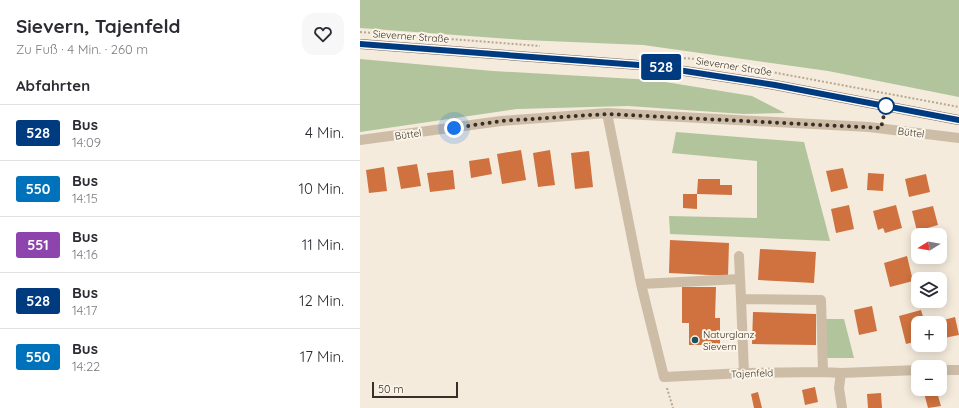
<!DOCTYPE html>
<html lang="de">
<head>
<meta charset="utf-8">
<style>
	body { margin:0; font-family:Quicksand,sans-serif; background:#f7f7f7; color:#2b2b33; height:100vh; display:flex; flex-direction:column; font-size:15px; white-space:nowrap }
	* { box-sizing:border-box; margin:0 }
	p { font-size:13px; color:#7c7c81 }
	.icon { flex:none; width:22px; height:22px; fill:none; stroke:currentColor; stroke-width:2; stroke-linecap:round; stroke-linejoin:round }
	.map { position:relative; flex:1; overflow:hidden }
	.details { display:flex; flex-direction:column; background:#fff; width:360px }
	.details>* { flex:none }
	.badge { padding:0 8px; border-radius:3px; font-size:14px; line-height:26px }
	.needle { width:26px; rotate:259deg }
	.buttons { position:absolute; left:551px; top:228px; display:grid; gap:8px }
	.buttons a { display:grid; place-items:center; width:36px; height:36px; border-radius:8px; background:#fff; box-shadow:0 2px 10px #0003; font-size:20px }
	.scale { position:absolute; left:12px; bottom:10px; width:86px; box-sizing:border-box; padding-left:4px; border:2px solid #392f28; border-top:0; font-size:11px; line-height:14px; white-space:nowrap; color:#392f28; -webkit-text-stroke:3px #fbf5e9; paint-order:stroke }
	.you { position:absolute; width:20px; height:20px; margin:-10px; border:3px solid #fff; border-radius:50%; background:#1a73e8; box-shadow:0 0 0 6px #1a73e833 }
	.map>.badge { position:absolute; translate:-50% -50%; box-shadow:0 0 0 2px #fff }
	h2 { padding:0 16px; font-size:15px; line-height:36px }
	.round { display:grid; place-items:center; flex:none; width:42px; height:42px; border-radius:12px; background:#f7f7f7 }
	.head { display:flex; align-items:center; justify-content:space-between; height:68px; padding:0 16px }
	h1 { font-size:19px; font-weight:700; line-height:30px }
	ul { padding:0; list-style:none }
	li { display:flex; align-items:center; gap:12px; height:56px; padding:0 16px; border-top:1px solid #e1e1e2 }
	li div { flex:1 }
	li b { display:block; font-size:15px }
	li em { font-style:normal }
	li .badge { min-width:44px; font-weight:700; text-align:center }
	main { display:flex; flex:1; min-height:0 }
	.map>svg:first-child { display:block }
	.green { fill:#b2c49b }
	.building { fill:#cf723f }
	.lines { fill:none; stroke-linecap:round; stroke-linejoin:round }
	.path { stroke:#b9a791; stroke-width:2; stroke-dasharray:2 2; stroke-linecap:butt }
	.minor { stroke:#cdbda7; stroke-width:10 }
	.major { stroke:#7c6858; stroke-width:10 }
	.line-casing { stroke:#fff; stroke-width:9 }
	.line { stroke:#003b80; stroke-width:6 }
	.walk { stroke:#392f28; stroke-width:4; stroke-dasharray:0 7.2 }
	.stop-dot { fill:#fff; stroke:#003b80; stroke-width:2 }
	.poi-dot { fill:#1a525e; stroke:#fbf5e9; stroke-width:1.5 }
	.labels { text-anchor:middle; stroke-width:4; stroke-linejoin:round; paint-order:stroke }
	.street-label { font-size:10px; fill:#392f28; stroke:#fbf5e9 }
	.poi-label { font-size:10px; fill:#392f28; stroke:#fbf5e9; text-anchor:start }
</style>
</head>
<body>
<main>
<section class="details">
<div class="head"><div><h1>Sievern, Tajenfeld</h1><p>Zu Fuß · 4 Min. · 260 m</p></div><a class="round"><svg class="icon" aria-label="heart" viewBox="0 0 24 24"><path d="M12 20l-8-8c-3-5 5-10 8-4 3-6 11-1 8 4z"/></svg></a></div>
<h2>Abfahrten</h2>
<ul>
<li><span class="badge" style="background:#003b80;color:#fff">528</span><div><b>Bus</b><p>14:09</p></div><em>4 Min.</em></li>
<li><span class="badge" style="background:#0072bc;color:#fff">550</span><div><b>Bus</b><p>14:15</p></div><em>10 Min.</em></li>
<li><span class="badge" style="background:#8e44ad;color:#fff">551</span><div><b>Bus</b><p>14:16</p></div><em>11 Min.</em></li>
<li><span class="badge" style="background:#003b80;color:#fff">528</span><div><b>Bus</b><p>14:17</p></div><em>12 Min.</em></li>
<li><span class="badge" style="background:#0072bc;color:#fff">550</span><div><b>Bus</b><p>14:22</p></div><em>17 Min.</em></li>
</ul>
</section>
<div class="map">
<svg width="599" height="408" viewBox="0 0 599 408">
	<rect width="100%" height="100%" fill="#f4ebdc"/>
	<path class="green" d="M0 0H599V97L468 71 283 45 164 40 0 28Z
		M0 59 133 71 293 80 392 96 425 113 383 114 268 106 157 109 0 132Z
		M316 132 444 142 470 241 310 234 309 216 397 218V161L312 153Z
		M464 319H484L494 358H465Z"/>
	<path class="building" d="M161 150 166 180 142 184 137 154Z
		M190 150 195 185 178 187 173 153Z
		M229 151 233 187 215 189 211 153Z
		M129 158 132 174 111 178 109 161Z
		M57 164 61 186 41 189 37 167Z
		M24 167 27 191 9 193 6 170Z
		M483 168 488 188 471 192 466 171Z
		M93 170 95 189 70 192 67 173Z
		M508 173 524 174 523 191 507 190Z
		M566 174 570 192 549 197 545 179Z
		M338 179H360V185H372V195L337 194Z
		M323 194H337V209L323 208Z
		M489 205 494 229 476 233 471 209Z
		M536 205 542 228 525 233 523 228 518 230 513 211Z
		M573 206 578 225 557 231 552 211Z
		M310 240 369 243 368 276 309 273Z
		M400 249 456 252 454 283 398 280Z
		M547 256 553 281 530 287 524 263Z
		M322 287H356L355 318H360V345H329V323H322Z
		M512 306 517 331 499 335 494 310Z
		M561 310 565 323H558V341L546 344 539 316Z
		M393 312 456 314V345L392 344Z
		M595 317 599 335 584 338 580 321Z
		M455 387 458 402 445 405 442 390Z
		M576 389 581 406 568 408 564 393Z
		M398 392 402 408H394L391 394Z
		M521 393 522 408H508L507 394Z"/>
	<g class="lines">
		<path class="path" d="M0 32 180 46
			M308 57 336 59 401 70 599 107
			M307 388 313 408"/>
		<path class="minor" d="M247 113 281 284 304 377 384 373 463 372 481 373 558 370
			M0 140 141 121 247 113 509 127 599 138
			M379 256 381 299
			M281 284 380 279
			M580 370H599
			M384 373 381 299 461 300 463 372
			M481 373 479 388 482 408"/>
		<path class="major" d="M0 44 292 66 415 85 599 120"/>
	</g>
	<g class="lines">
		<defs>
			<path id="line" d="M0 44 292 66 415 85 599 120"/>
		</defs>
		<use href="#line" class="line-casing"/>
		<use href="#line" class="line"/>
		<path class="walk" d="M94 128 141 121 247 114 521 128 526 106"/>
	</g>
	<circle class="stop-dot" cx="526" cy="106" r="8"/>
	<circle class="poi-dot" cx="335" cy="340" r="4"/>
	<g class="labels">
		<g class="street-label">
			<text transform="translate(51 36) rotate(4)" y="4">Sieverner Straße</text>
			<text transform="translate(374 66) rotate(9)" y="4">Sieverner Straße</text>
			<text transform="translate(551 132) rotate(7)" y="4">Büttel</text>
			<text transform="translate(48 134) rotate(-8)" y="4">Büttel</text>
			<text transform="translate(392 373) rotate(-2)" y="4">Tajenfeld</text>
		</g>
		<g class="poi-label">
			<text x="343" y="338">Naturglanz<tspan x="343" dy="12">Sievern</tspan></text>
		</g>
	</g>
</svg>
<div class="buttons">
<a><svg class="needle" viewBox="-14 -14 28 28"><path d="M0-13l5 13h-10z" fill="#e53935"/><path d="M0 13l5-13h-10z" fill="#7c7c81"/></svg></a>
<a><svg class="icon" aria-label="layers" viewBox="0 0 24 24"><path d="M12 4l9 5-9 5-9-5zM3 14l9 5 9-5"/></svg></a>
<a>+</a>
<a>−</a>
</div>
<div class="scale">50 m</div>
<div class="you" style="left:94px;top:128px"></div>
<b class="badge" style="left:301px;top:67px;background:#003b80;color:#fff">528</b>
</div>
</main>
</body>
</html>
